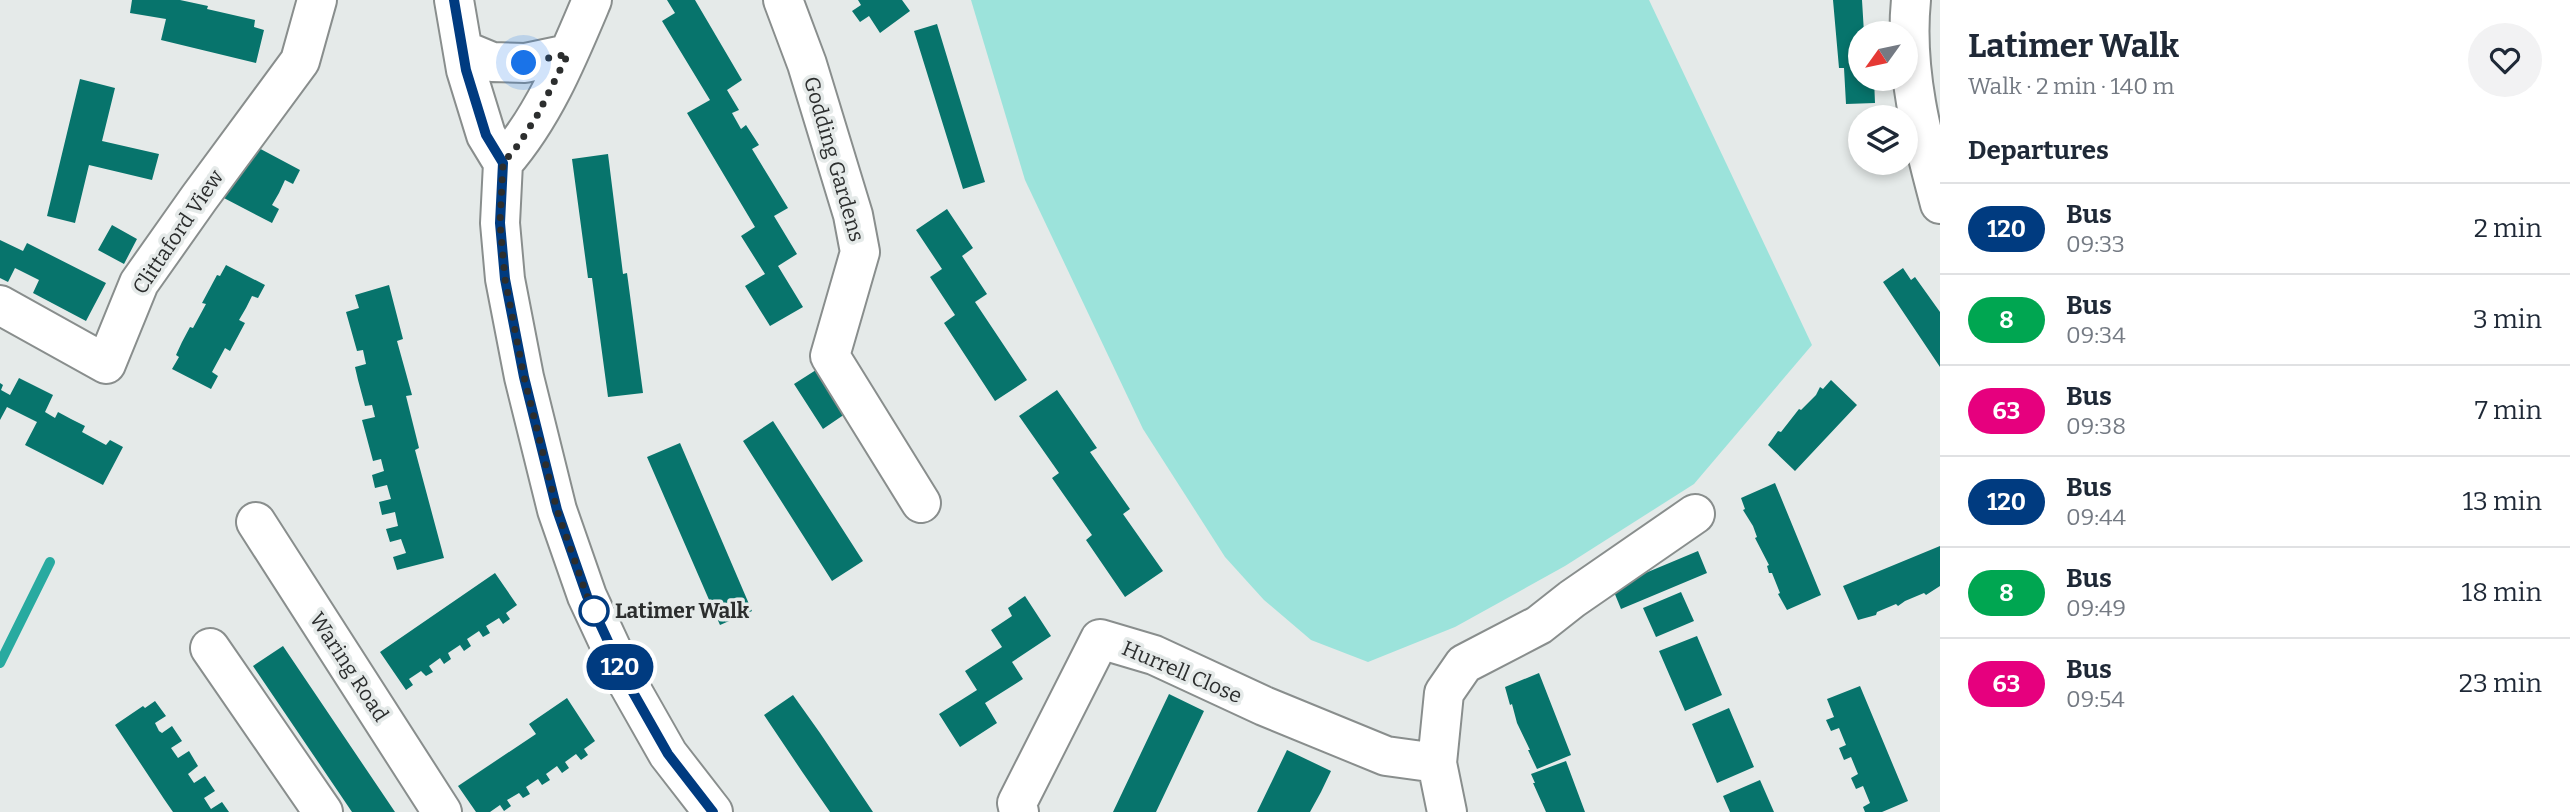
<!DOCTYPE html>
<html lang="en">
<head>
<meta charset="utf-8">
<style>
	body { margin:0; font-family:Bitter,serif; background:#f2f2f3; color:#1f2937; height:100vh; display:flex; flex-direction:column; font-size:26px; white-space:nowrap }
	* { box-sizing:border-box; margin:0 }
	p { font-size:23px; color:#747a83 }
	.icon { flex:none; width:38px; height:38px; fill:none; stroke:currentColor; stroke-width:2; stroke-linecap:round; stroke-linejoin:round }
	.map { position:relative; flex:1; overflow:hidden }
	.panel { display:flex; flex-direction:column; background:#fff; width:630px }
	.panel>* { flex:none }
	.badge { padding:0 14px; border-radius:23px; font-size:24px; line-height:46px }
	.needle { width:46px; rotate:237deg }
	.fabs { position:absolute; left:1848px; top:21px; display:grid; gap:14px }
	.fabs a { display:grid; place-items:center; width:70px; height:70px; border-radius:50%; background:#fff; box-shadow:0 4px 10px #0003; font-size:35px }
	.you { position:absolute; width:35px; height:35px; margin:-18px; border:5px solid #fff; border-radius:50%; background:#1a73e8; box-shadow:0 0 0 10px #1a73e833 }
	.map>.badge { position:absolute; translate:-50% -50%; box-shadow:0 0 0 4px #fff }
	h2 { padding:0 28px; font-size:26px; line-height:63px }
	.round { display:grid; place-items:center; flex:none; width:74px; height:74px; border-radius:37px; background:#f2f2f3 }
	.summary { display:flex; align-items:center; justify-content:space-between; height:119px; padding:0 28px }
	h1 { font-size:33px; font-weight:700; line-height:52px }
	ul { padding:0; list-style:none }
	li { display:flex; align-items:center; gap:21px; height:91px; padding:0 28px; border-top:2px solid #e0e1e3 }
	li div { flex:1 }
	li b { display:block; font-size:26px }
	li em { font-style:normal }
	li .badge { min-width:77px; font-weight:700; text-align:center }
	main { display:flex; flex:1; min-height:0 }
	.map>svg:first-child { display:block }
	.park { fill:#9ce3db }
	.lines { fill:none; stroke-linecap:round; stroke-linejoin:round }
	.stream { stroke:#28aaa0; stroke-width:10 }
	.building { fill:#07746c }
	.minor-casing { stroke:#898e8d; stroke-width:42 }
	.minor { stroke:#fff; stroke-width:38 }
	.line-casing { stroke:#fff; stroke-width:16 }
	.line { stroke:#003b80; stroke-width:10 }
	.walk { stroke:#2c2e2e; stroke-width:7; stroke-dasharray:0 12.6 }
	.stop-dot { fill:#fff; stroke:#003b80; stroke-width:3.5 }
	.labels { text-anchor:middle; stroke-width:7; stroke-linejoin:round; paint-order:stroke }
	.street-label { font-size:21px; fill:#2c2e2e; stroke:#e5eae9 }
	.stop-label { font-size:21px; font-weight:bold; fill:#2c2e2e; stroke:#e5eae9; text-anchor:start }
</style>
</head>
<body>
<main>
<div class="map">
<svg width="1940" height="812" viewBox="0 0 1940 812">
	<rect width="100%" height="100%" fill="#e5eae9"/>
	<path class="park" d="M971 0H1649L1812 345 1694 484 1565 566 1455 627 1368 662 1311 640 1264 600 1225 557 1143 429 1025 180Z"/>
	<g class="lines">
		<path class="stream" d="M0 663 50 562"/>
	</g>
	<path class="building" d="M132 0H180L208 6 207 9 255 20 254 27 264 30 256 63 161 40 166 19 130 13Z
		M667 0H695L742 80 727 90 739 110 732 113 741 129 746 125 759 145 752 149 788 208 774 216 797 254 778 266 803 307 770 326 745 286 765 274 741 236 755 227 687 113 710 100 662 21 675 13Z
		M858 0H902L910 11 880 33 869 16 860 22 852 11 861 5Z
		M1833 0H1862L1864 33H1860V79H1874L1875 103 1846 104 1844 68H1839Z
		M937 24 985 182 963 189 914 31Z
		M80 79 115 88 102 141 159 154 152 180 89 165 75 223 47 216Z
		M251 144 300 170 293 184 285 180 279 193 272 205 279 209 272 223 222 197Z
		M608 154 623 274 627 273 643 393 608 397 592 278H588L572 159Z
		M947 209 973 248 962 256 987 294 975 302 1027 380 995 401 944 323 955 315 930 277 942 269 916 230Z
		M112 225 137 239 124 264 98 250Z
		M0 240 23 251 27 243 106 283 86 321 33 293 39 280 15 268 8 282 0 278Z
		M226 265 265 285 258 298 252 296 246 308 239 320 245 323 230 351 225 348 212 372 218 376 211 389 172 369 179 357 176 355 182 342 190 327 193 328 206 304 202 303 217 275 220 276Z
		M1903 268 1911 280 1915 277 1940 312V367L1883 282Z
		M389 285 403 339 397 341 412 395 406 396 419 448 415 450 444 558 397 570 393 557 406 553 401 539 390 542 386 529 398 526 395 512 382 515 379 502 391 499 387 485 375 488 372 475 384 471 381 459 373 461 362 420 375 417 372 405 365 406 358 380 355 367 366 364 363 350 357 351 346 312 359 308 355 295Z
		M816 370 845 414 823 429 794 384Z
		M19 378 53 395 45 412 55 418 58 412 71 419 85 426 82 432 106 445 110 440 123 447 103 485 25 445 37 422 7 407 0 420V383L3 385 1 390 10 395Z
		M1831 380 1857 405 1795 471 1768 445 1778 431 1781 432 1799 409 1801 410 1816 395 1820 387 1823 389Z
		M1057 390 1097 448 1090 452 1130 509 1123 514 1163 571 1125 597 1086 540 1092 535 1052 478 1059 473 1019 416Z
		M773 421 863 561 832 581 743 441Z
		M680 443 752 611 720 625 647 457Z
		M1775 483 1821 595 1787 610 1778 594 1780 593 1772 573H1769L1767 566 1769 565 1755 538 1757 537 1753 526 1743 510 1745 509 1741 498Z
		M1940 546V586L1926 595 1924 593 1905 601 1898 606 1896 604 1877 612 1876 615 1858 620 1843 586Z
		M1698 551 1707 573 1621 609 1612 587Z
		M495 573 517 605 506 613 510 619 503 624 499 618 486 626 490 633 483 637 479 631 467 639 471 646 464 651 460 645 448 653 451 659 444 664 440 658 429 666 433 672 426 676 421 671 409 679 413 685 406 690 380 652Z
		M1681 592 1694 621 1656 637 1643 608Z
		M1025 596 1051 636 1012 662 1023 679 985 703 997 723 960 747 939 714 977 690 965 671 1002 647 991 630 1012 616 1008 608Z
		M1697 636 1722 695 1685 711 1659 651Z
		M283 646 395 812H352L253 666Z
		M1539 673 1571 755 1537 769 1528 750H1530L1517 723 1512 704 1510 705 1505 687Z
		M1860 686 1908 801 1882 812H1865L1863 807 1870 803 1863 786 1856 789 1851 778 1858 774 1851 757 1844 760 1839 748 1846 745 1839 728 1831 731 1826 720 1834 717 1827 699Z
		M1169 694 1204 711 1174 774 1156 812H1113Z
		M793 695 820 733 873 812H830L803 773 764 715Z
		M567 698 595 741 584 749 588 755 581 760 576 754 565 762 569 768 562 773 557 766 546 774 550 780 542 785 538 779 526 787 530 794 523 798 519 793 507 800 511 806 504 811 500 805 490 812H476L458 786 536 734 529 724Z
		M155 701 166 716 155 723 159 731 162 733 172 726 182 741 171 748 178 758 189 751 198 766 188 774 194 783 205 776 215 791 204 798 211 809 222 802 229 812H173L164 799 115 725 143 706 145 708Z
		M1729 708 1754 767 1717 783 1692 724Z
		M1287 750 1331 771 1321 792 1310 812H1257Z
		M1566 761 1585 812H1546L1533 783H1535L1531 774Z
		M1760 780 1774 812H1730L1723 796Z"/>
	<g class="lines">
		<defs>
			<path id="minor" d="M454 0 466 70 486 135 503 163 500 223 505 279 524 377 557 510 587 596 626 680 668 754 713 812
				M783 0 807 64 853 215 860 252 830 356 921 503
				M1911 0C1904 70 1922 137 1940 204
				M463 50 492 62 525 63 568 54
				M503 163C544 116 568 57 592 0
				M0 305 106 364 139 283 199 198 300 61 317 0
				M256 522 442 812
				M210 648 323 812
				M1019 812 1017 803 1100 639 1154 655 1264 706 1386 756 1437 763
				M1447 812 1437 763 1444 693 1464 664 1539 625 1572 599 1695 514"/>
		</defs>
		<use href="#minor" class="minor-casing"/>
		<use href="#minor" class="minor"/>
	</g>
	<g class="lines">
		<defs>
			<path id="line" d="M454 0 466 70 486 135 503 163 500 223 505 279 524 377 557 510 587 596 626 680 668 754 713 812"/>
		</defs>
		<use href="#line" class="line-casing"/>
		<use href="#line" class="line"/>
		<path class="walk" d="M524 63 568 54 538 114 519 144 503 163 500 223 505 279 524 377 557 510 587 596 599 621 594 611"/>
	</g>
	<circle class="stop-dot" cx="594" cy="611" r="14"/>
	<g class="labels">
		<g class="street-label">
			<text transform="translate(834 159) rotate(74)" y="7">Godding Gardens</text>
			<text transform="translate(178 232) rotate(-56)" y="7">Clittaford View</text>
			<text transform="translate(349 667) rotate(57)" y="7">Waring Road</text>
			<text transform="translate(1182 672) rotate(23)" y="7">Hurrell Close</text>
		</g>
		<g class="stop-label">
			<text x="615" y="618">Latimer Walk</text>
		</g>
	</g>
</svg>
<div class="fabs">
<a><svg class="needle" viewBox="-14 -14 28 28"><path d="M0-13l5 13h-10z" fill="#e53935"/><path d="M0 13l5-13h-10z" fill="#747a83"/></svg></a>
<a><svg class="icon" aria-label="layers" viewBox="0 0 24 24"><path d="M12 4l9 5-9 5-9-5zM3 14l9 5 9-5"/></svg></a>
</div>
<div class="you" style="left:524px;top:63px"></div>
<b class="badge" style="left:620px;top:667px;background:#003b80;color:#fff">120</b>
</div>
<section class="panel">
<div class="summary"><div><h1>Latimer Walk</h1><p>Walk · 2 min · 140 m</p></div><a class="round"><svg class="icon" aria-label="heart" viewBox="0 0 24 24"><path d="M12 20l-8-8c-3-5 5-10 8-4 3-6 11-1 8 4z"/></svg></a></div>
<h2>Departures</h2>
<ul>
<li><span class="badge" style="background:#003b80;color:#fff">120</span><div><b>Bus</b><p>09:33</p></div><em>2 min</em></li>
<li><span class="badge" style="background:#00a651;color:#fff">8</span><div><b>Bus</b><p>09:34</p></div><em>3 min</em></li>
<li><span class="badge" style="background:#e6007e;color:#fff">63</span><div><b>Bus</b><p>09:38</p></div><em>7 min</em></li>
<li><span class="badge" style="background:#003b80;color:#fff">120</span><div><b>Bus</b><p>09:44</p></div><em>13 min</em></li>
<li><span class="badge" style="background:#00a651;color:#fff">8</span><div><b>Bus</b><p>09:49</p></div><em>18 min</em></li>
<li><span class="badge" style="background:#e6007e;color:#fff">63</span><div><b>Bus</b><p>09:54</p></div><em>23 min</em></li>
</ul>
</section>
</main>
</body>
</html>
